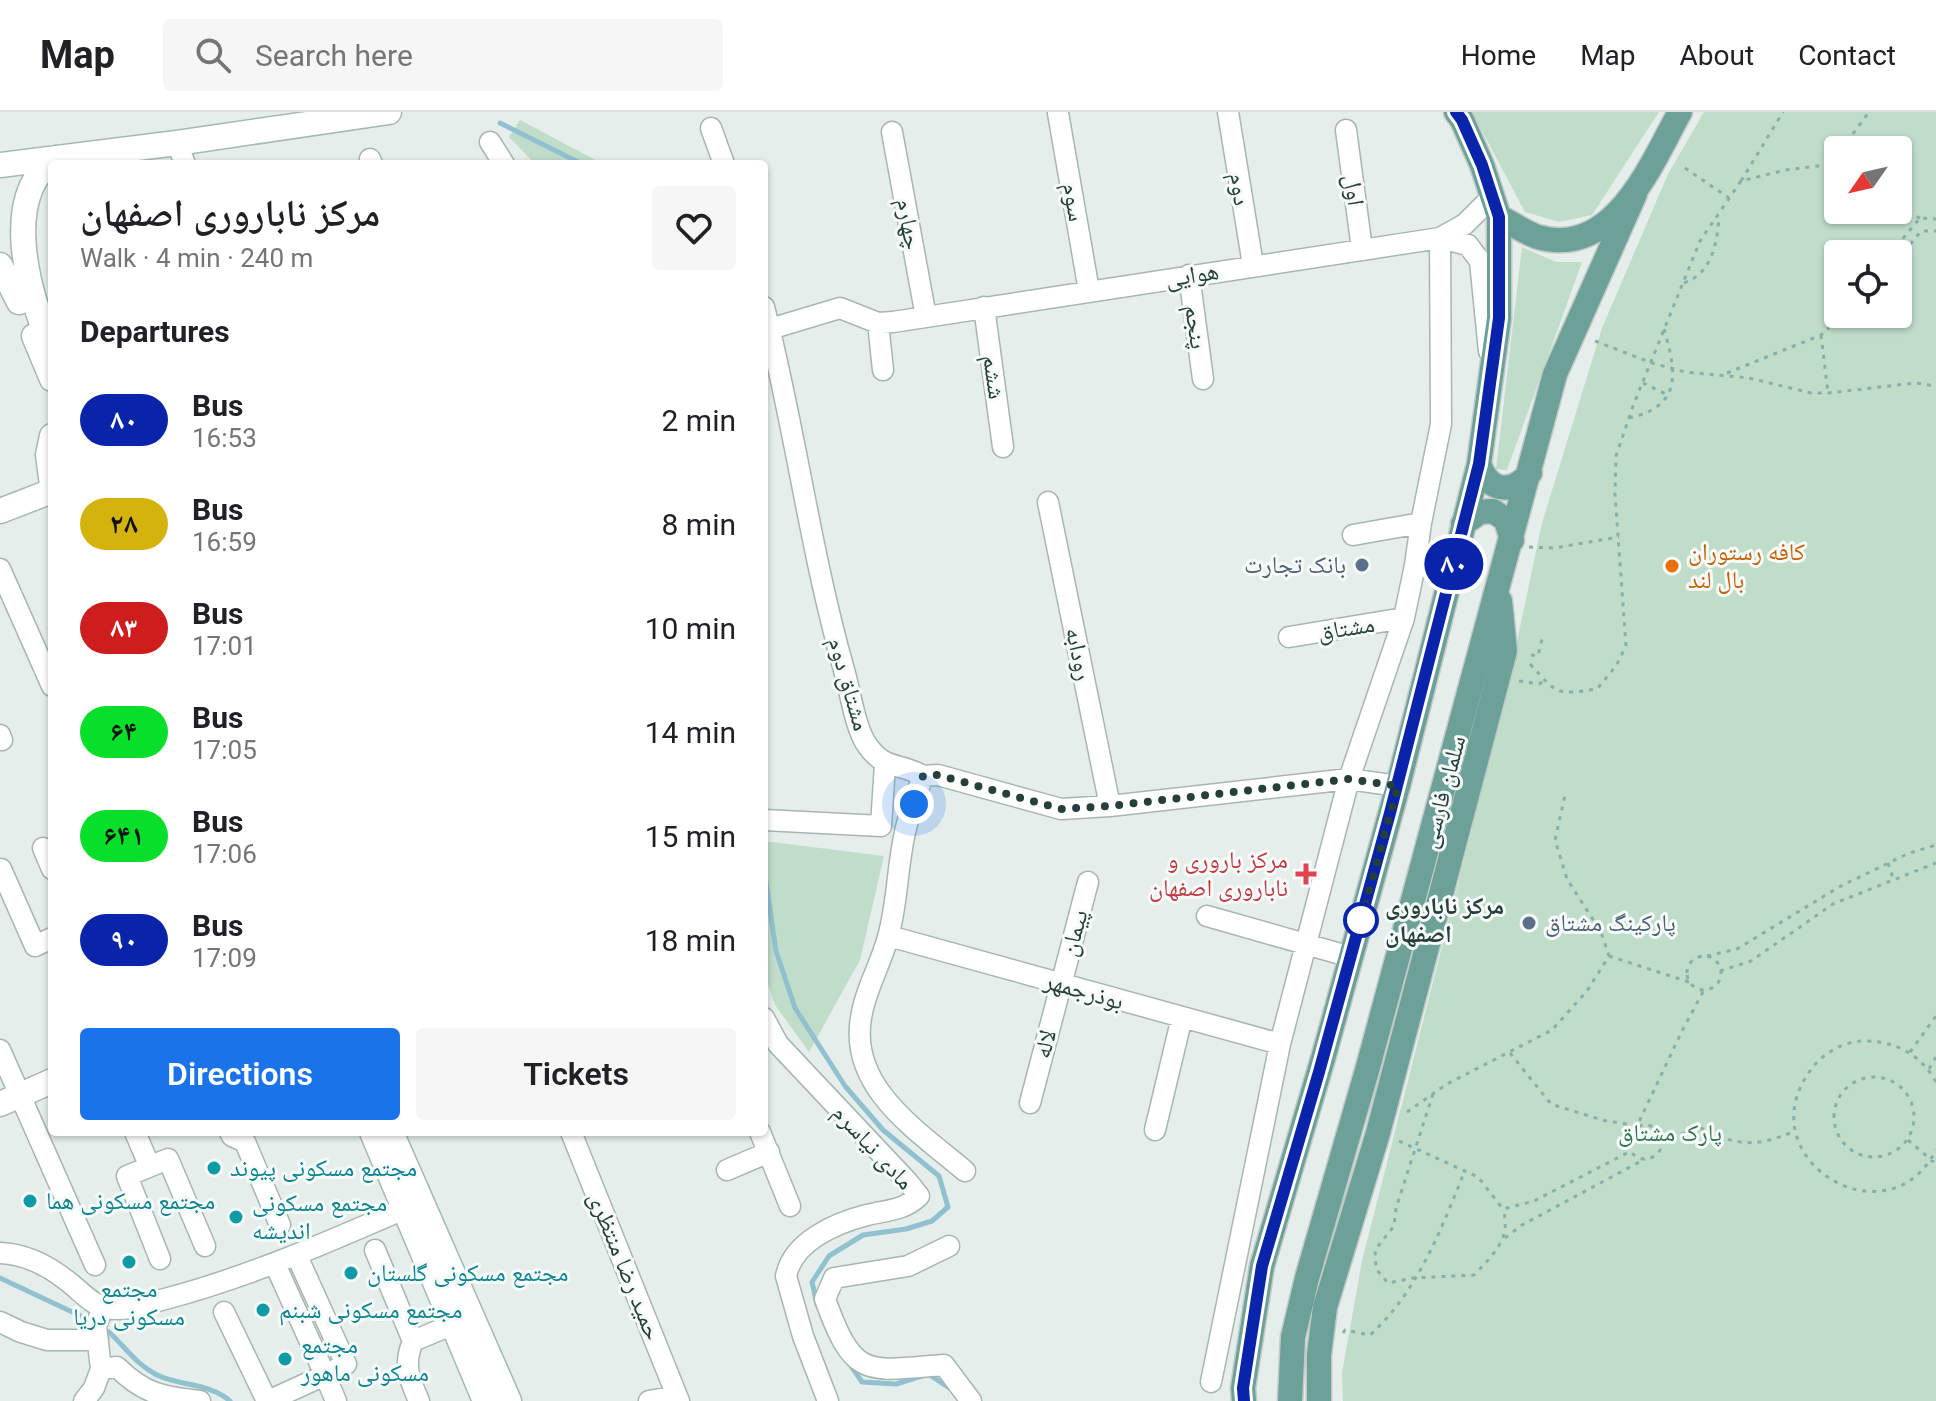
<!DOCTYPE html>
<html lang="en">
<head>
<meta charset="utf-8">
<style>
	body { margin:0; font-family:Roboto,"Noto Naskh Arabic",sans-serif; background:#f6f6f6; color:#202124; height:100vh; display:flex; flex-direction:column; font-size:30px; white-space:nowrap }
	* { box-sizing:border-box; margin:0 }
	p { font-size:26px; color:#757577 }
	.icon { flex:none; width:44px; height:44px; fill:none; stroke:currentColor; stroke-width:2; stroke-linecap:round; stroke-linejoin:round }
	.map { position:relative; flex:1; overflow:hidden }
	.panel { position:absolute; left:48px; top:48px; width:720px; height:976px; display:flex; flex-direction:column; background:#fff; border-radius:8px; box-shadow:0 2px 6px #0004 }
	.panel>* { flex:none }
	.badge { padding:0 16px; border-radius:26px; font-size:28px; line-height:52px }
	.needle { width:52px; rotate:236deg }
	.controls { position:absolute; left:1824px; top:24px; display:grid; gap:16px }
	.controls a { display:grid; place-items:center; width:88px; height:88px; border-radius:8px; background:#fff; box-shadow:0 2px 6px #0004; font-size:40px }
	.you { position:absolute; width:40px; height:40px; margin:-20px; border:6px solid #fff; border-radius:50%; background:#1a73e8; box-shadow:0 0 0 12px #1a73e833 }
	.map>.badge { position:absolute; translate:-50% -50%; box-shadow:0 0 0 4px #fff }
	h2 { padding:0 32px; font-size:30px; line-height:72px }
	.round { display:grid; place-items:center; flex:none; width:84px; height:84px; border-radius:8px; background:#f6f6f6 }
	.overview { display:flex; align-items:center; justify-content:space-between; height:136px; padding:0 32px }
	h1 { font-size:38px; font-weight:600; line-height:60px }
	.action { display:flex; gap:16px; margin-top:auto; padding:16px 32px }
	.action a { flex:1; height:92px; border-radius:8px; background:#1a73e8; color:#fff; font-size:32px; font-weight:600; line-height:92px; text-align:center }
	.action a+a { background:#f6f6f6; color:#202124 }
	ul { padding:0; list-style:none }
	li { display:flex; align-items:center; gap:24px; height:104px; padding:0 32px }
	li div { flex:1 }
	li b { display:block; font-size:30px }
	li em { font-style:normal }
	li .badge { min-width:88px; font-weight:700; text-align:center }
	header { display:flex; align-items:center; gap:48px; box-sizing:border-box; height:112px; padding:0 40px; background:#fff; border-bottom:2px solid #e0e0e0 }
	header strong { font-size:38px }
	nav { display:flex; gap:44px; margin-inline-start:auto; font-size:28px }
	.search { width:560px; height:72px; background:#f6f6f6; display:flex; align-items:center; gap:20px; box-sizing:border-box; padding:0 28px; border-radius:8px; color:#757577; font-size:30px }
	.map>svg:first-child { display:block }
	.green { fill:#c0ddca; fill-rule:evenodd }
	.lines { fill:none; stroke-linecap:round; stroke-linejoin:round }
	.stream { stroke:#91c1cf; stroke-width:5 }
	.minor-casing { stroke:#a8b6b2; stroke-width:23 }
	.tertiary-casing { stroke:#a8b6b2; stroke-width:27 }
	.secondary-casing { stroke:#a4b9b3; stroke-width:27 }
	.primary-casing { stroke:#c2c9c8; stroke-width:27 }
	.path { stroke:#87b0a6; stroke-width:3; stroke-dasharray:4 6; stroke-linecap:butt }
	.minor { stroke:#fff; stroke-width:20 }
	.tertiary { stroke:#fff; stroke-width:24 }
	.secondary { stroke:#fff; stroke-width:24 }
	.primary { stroke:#6ca197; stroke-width:24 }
	.line-casing { stroke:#fff; stroke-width:18 }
	.line { stroke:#0924aa; stroke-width:12 }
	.walk { stroke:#253f3a; stroke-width:8; stroke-dasharray:0 14.4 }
	.service-dot { fill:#5c6f8a; stroke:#f6faf8; stroke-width:3 }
	.food-dot { fill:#e8710a; stroke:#f6faf8; stroke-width:3 }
	.health-dot { fill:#e0444e; stroke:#f6faf8; stroke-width:3 }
	.stop-dot { fill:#fff; stroke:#0924aa; stroke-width:4 }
	.culture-dot { fill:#0f9aa8; stroke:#f6faf8; stroke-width:3 }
	.labels { text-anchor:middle; stroke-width:6; stroke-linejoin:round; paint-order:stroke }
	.street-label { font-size:24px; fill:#253f3a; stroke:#f6faf8 }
	.food-label { font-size:24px; fill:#c56008; stroke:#f6faf8; text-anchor:start }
	.service-label { font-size:24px; fill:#4e5e75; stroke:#f6faf8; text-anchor:end }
	.health-label { font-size:24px; fill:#be3a42; stroke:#f6faf8; text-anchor:end }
	.stop-label { font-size:24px; font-weight:bold; fill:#253f3a; stroke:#f6faf8; text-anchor:start }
	.park-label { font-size:24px; fill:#317450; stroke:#f6faf8 }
	.culture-label { font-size:24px; fill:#0d838f; stroke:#f6faf8; text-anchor:start }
</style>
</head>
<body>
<header>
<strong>Map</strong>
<div class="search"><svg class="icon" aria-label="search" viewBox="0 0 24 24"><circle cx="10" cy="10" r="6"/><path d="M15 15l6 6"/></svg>Search here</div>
<nav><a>Home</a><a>Map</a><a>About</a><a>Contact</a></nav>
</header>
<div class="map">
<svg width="1936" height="1289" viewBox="0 0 1936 1289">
	<rect width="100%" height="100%" fill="#e5eeeb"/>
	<path class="green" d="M1472 0H1659L1592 103 1559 110 1525 100Z
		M1704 0H1936V1289H1343L1342 1261 1362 1149 1504 591 1542 411 1602 216 1668 62ZM1838 38H1898V98H1838ZM1838 142H1898V202H1838Z
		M520 8 603 52H540L533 50 509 25Z
		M1522 135 1556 150H1582L1507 358 1496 357Z
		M764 729 884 744 860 848 809 940 775 893 764 861Z"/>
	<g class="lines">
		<path class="stream" d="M500 11 582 52
			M764 756 776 839 795 896 845 974 883 1018 939 1064 948 1095 932 1109 906 1117 863 1123 829 1144 812 1170 817 1193
			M0 1166 83 1205
			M109 1220C125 1235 137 1253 157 1263 180 1274 210 1271 230 1289
			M849 1251 862 1270 896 1272 928 1262 954 1279"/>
		<defs>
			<path id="minor" d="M1228 0 1253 153
				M1058 1 1089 179
				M711 16 724 52
				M1346 18 1362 137
				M892 20 926 205
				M490 30 504 52
				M177 31 185 52
				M370 47 372 52
				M1440 126 1468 133 1480 149 1489 239
				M1189 163 1203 267
				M764 195C795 315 810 438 844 558 850 578 855 616 867 633 885 659 900 650 923 664 917 681 910 699 906 716 897 752 898 790 888 825 881 852 865 878 861 906 849 976 918 1019 965 1059
				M984 195 1003 335
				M878 211 883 258
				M770 217 840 196 878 211 893 210 1440 126 1465 112 1493 84
				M1048 390 1110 694
				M1353 423 1421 411
				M0 457 52 574
				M1289 525 1404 506
				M0 623 2 628
				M923 664 938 663 1061 697 1110 694 1349 667 1398 674
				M764 708 881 714 885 652
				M43 736 52 757
				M1 757 35 834 52 826
				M1207 804 1351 845
				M889 824 1280 932
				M764 906 778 932 907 1069 919 1084C903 1099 887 1098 867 1103 836 1111 793 1129 786 1164L803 1224 828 1289
				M0 938 95 1153
				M1030 991 1088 770
				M1155 1018 1182 905
				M135 1020 149 1053
				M230 1020 232 1024 245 1030 280 1113
				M571 1020 679 1289
				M760 1020 790 1094
				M727 1058 769 1040
				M949 1134 908 1154 834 1166 825 1187C854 1268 866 1259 944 1253L971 1289
				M375 1138 413 1229
				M0 1141C25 1142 47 1153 66 1168 79 1177 90 1192 106 1196 124 1200 147 1192 165 1187 248 1165 326 1131 404 1097
				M297 1144 346 1252 325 1263 336 1289
				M160 1147 127 1064 168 1047 205 1134
				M224 1200 267 1289
				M0 1210 21 1220 47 1228H98
				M101 1257 117 1255C144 1282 163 1285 200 1289
				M1211 1270 1280 932 1349 667 1404 506 1415 453 1421 411 1441 312 1440 126
				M84 1289 94 1276 101 1257 96 1214 103 1195
				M268 1289 325 1263 275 1152
				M419 1289C409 1266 403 1253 413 1229L454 1212
				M649 1289 677 1284"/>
			<path id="tertiary" d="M52 324 48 343 52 373
				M0 399 52 379
				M0 992 52 969"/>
			<path id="secondary" d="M0 53 177 31 389 0
				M0 153 19 190
				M34 224 52 267
				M52 237C28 181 0 85 55 46
				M372 1020 485 1289
				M391 1020 509 1289"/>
			<path id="primary" d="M1499 105C1512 111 1525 121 1538 125 1614 147 1651 52 1680 0
				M1479 352C1489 380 1511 383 1530 361
				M1463 412 1480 400 1493 399 1506 408 1512 428
				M1244 1289 1243 1276 1262 1154 1324 943 1398 674 1479 352 1499 206V105L1482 53 1462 8 1456 0
				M1290 1289 1293 1225 1307 1166 1368 955 1555 262 1635 82
				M1319 1289V1243L1325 1195 1378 1021 1505 539 1500 489"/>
		</defs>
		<use href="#minor" class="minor-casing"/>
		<use href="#tertiary" class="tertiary-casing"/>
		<use href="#secondary" class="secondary-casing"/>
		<use href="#primary" class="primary-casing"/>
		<path class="path" d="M1841 38 1869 0
			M1685 56 1729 86
			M1741 69 1783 0
			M1898 97 1920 106
			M1890 142 1920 106 1936 107
			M1898 148 1921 119H1936
			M1684 171C1712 161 1717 132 1719 105
			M1858 202H1871
			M1821 223 1828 281
			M1595 229 1652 251 1685 260 1749 266 1811 281H1828L1915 271 1936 274
			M1727 261 1821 223 1843 202
			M1643 271 1668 283
			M1629 306C1682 294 1677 262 1664 217
			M1529 435 1554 436 1619 425
			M1531 543 1538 544 1542 527
			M1530 552C1559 583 1554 583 1597 577L1616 554 1626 534 1615 382 1616 344 1633 294 1700 129 1741 69 1786 58 1833 52 1838 43
			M1519 569 1539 572 1545 568
			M1888 751 1893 766
			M1609 844 1689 870
			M1707 844 1737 837 1839 775 1907 742 1936 733
			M1687 861a17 17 0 1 1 34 0a17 17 0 1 1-34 0Z
			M1720 859 1751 849 1833 792 1936 751
			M1910 940 1936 904
			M1510 941 1551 992 1602 1008 1637 1014 1682 919 1704 878
			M1929 957 1936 945
			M1834 1005a40 40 0 1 1 80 0a40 40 0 1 1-80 0Z
			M1936 970C1921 943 1897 930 1867 929 1845 928 1822 941 1810 959 1746 1047 1888 1133 1936 1038
			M1433 982 1396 1096 1394 1114 1375 1138 1376 1157 1388 1171 1413 1166 1474 1163C1493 1143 1512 1126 1503 1097
			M1407 1000 1447 972 1552 918 1587 879 1609 844 1601 820 1567 767 1555 728 1565 683
			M1628 1030a17 17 0 1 1 34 0a17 17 0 1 1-34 0Z
			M1662 1028 1701 1016C1738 1035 1757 1035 1795 1019
			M1908 1028 1936 1052
			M1399 1029 1478 1065 1503 1097 1534 1089 1631 1039
			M1505 1126 1522 1113 1645 1047
			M1343 1221 1345 1218 1370 1223C1417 1181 1442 1116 1465 1058"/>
		<use href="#minor" class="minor"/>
		<use href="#tertiary" class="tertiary"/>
		<use href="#secondary" class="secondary"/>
		<use href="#primary" class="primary"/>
	</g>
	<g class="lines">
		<defs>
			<path id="line" d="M1244 1289 1243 1276 1262 1154 1319 960 1390 701 1479 352 1499 206V105L1482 53 1462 8 1456 0"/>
		</defs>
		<use href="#line" class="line-casing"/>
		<use href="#line" class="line"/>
		<path class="walk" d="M914 692 923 664 938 663 1061 697 1110 694 1349 667 1398 674 1361 808"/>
	</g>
	<g class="service-dot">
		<circle cx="1362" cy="453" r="8"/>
		<circle cx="1529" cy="811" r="8"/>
	</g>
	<circle class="food-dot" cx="1672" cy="454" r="8"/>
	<path class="health-dot" d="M1302 750h8v8h8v8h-8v8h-8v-8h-8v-8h8z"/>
	<circle class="stop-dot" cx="1361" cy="808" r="16"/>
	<g class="culture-dot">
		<circle cx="214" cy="1056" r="8"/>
		<circle cx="30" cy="1089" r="8"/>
		<circle cx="236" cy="1105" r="8"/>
		<circle cx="129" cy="1150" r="8"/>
		<circle cx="351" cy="1161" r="8"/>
		<circle cx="263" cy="1198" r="8"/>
		<circle cx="285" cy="1247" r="8"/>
	</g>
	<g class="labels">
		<g class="street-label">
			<text transform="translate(1240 77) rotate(81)" y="8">دوم</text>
			<text transform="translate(1354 78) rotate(82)" y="8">اول</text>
			<text transform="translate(1074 90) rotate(80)" y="8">سوم</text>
			<text transform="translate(909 112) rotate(80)" y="8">چهارم</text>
			<text transform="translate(1192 163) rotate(-9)" y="8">هوایی</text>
			<text transform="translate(1196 215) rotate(82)" y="8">پنجم</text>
			<text transform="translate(994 265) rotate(82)" y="8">ششم</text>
			<text transform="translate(1346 516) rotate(-9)" y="8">مشتاق</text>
			<text transform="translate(1079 542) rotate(78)" y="8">رودابه</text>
			<text transform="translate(849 572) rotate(74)" y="8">مشتاق دوم</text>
			<text transform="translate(1443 680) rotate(-75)" y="8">سلمان فارسی</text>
			<text transform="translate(1074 821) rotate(-75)" y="8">پیمان</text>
			<text transform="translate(1084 879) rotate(16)" y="8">بوذرجمهر</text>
			<text transform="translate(1045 932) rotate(-76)" y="8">لاله</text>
			<text transform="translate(873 1035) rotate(47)" y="8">مادی نیاسرم</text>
			<text transform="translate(625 1154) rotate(68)" y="8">حمید رضا منتظری</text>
		</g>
		<g class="food-label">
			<text x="1688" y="448">کافه رستوران<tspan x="1688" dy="28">بال لند</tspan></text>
		</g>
		<g class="service-label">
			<text x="1346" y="461">بانک تجارت</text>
			<text x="1545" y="819" text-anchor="start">پارکینگ مشتاق</text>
		</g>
		<g class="health-label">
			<text x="1288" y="756">مرکز باروری و<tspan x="1288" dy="28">ناباروری اصفهان</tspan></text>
		</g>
		<g class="stop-label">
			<text x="1385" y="802">مرکز ناباروری<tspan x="1385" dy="28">اصفهان</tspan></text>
		</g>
		<g class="park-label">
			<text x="1670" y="1029">پارک مشتاق</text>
		</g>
		<g class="culture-label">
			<text x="230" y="1064">مجتمع مسکونی پیوند</text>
			<text x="46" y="1097">مجتمع مسکونی هما</text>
			<text x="252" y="1099">مجتمع مسکونی<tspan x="252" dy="28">اندیشه</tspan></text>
			<text x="367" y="1169">مجتمع مسکونی گلستان</text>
			<text x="129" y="1185" text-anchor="middle">مجتمع<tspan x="129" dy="28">مسکونی دریا</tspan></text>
			<text x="279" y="1206">مجتمع مسکونی شبنم</text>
			<text x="301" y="1241">مجتمع<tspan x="301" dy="28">مسکونی ماهور</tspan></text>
		</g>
	</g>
</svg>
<div class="controls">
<a><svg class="needle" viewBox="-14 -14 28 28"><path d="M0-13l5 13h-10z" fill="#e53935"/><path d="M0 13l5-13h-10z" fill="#757577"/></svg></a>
<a><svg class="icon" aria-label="locate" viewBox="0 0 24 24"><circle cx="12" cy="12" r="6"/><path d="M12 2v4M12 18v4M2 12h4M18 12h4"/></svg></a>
</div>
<div class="you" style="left:914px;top:692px"></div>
<b class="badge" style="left:1454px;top:452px;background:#0924aa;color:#fff">۸۰</b>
<section class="panel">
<div class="overview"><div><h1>مرکز ناباروری اصفهان</h1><p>Walk · 4 min · 240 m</p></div><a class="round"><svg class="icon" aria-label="heart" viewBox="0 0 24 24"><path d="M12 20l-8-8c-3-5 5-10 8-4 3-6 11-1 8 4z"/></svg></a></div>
<h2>Departures</h2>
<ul>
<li><span class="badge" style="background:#0924aa;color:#fff">۸۰</span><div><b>Bus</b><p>16:53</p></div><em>2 min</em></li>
<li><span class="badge" style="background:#d4b30c;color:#111">۲۸</span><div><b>Bus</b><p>16:59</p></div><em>8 min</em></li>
<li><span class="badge" style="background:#cd1d1d;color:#fff">۸۳</span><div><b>Bus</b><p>17:01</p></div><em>10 min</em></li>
<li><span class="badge" style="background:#07df2b;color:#111">۶۴</span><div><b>Bus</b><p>17:05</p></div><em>14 min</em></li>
<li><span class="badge" style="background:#07df2b;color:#111">۶۴۱</span><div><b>Bus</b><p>17:06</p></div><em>15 min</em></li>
<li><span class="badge" style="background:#0924aa;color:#fff">۹۰</span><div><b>Bus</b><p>17:09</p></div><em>18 min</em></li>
</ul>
<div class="action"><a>Directions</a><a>Tickets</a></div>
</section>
</div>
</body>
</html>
